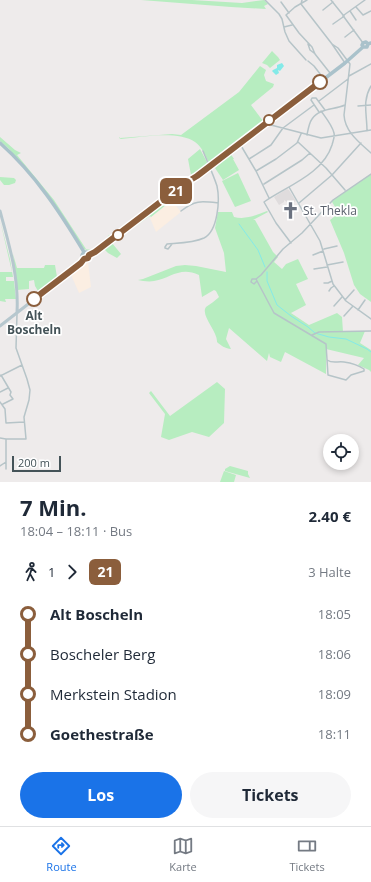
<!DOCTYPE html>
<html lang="de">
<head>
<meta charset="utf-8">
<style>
	body { margin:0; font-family:"Open Sans",sans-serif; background:#f6f6f7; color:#1f2937; height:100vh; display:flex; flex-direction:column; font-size:15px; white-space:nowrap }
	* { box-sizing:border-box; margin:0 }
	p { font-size:13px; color:#747a83 }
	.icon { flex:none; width:22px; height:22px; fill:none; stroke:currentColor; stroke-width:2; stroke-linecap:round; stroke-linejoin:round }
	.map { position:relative; height:482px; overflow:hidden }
	.details { display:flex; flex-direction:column; background:#fff; flex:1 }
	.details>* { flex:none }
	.badge { padding:0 8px; border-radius:6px; font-size:14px; line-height:26px }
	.buttons { position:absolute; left:323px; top:434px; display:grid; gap:8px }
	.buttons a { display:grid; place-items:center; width:36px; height:36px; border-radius:50%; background:#fff; box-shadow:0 2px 6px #0003; font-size:20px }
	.scale { position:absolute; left:12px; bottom:10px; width:49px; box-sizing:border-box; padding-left:4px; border:2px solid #445358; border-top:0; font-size:11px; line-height:14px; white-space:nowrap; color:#445358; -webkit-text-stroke:3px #fff; paint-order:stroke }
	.map>.badge { position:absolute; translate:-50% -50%; box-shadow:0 0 0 2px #fff }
	.legs { display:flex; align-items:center; gap:6px; height:44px; padding:0 20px; font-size:13px }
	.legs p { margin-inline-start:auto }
	.summary { display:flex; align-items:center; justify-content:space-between; height:68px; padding:0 20px }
	h1 { font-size:22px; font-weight:700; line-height:30px }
	.action { display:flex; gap:8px; margin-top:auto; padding:8px 20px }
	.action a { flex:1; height:46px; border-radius:24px; background:#1a73e8; color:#fff; font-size:16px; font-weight:700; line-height:46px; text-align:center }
	.action a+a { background:#f6f6f7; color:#1f2937 }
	ul { padding:0 20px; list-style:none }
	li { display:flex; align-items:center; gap:14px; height:40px; font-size:15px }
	li i { display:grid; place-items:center; width:6px; height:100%; margin:0 5px; background:currentColor }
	li i::after { content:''; width:10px; height:10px; margin:-5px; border:3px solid; border-radius:50%; background:#fff }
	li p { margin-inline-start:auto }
	li:first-child i { background:linear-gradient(#0000 50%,currentColor 0) }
	li:last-child i { background:linear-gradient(currentColor 50%,#0000 0) }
	.menu { display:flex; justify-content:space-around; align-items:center; height:56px; border-top:1px solid #e0e1e3; background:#fff; font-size:11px; color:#747a83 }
	.menu a { display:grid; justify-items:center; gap:2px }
	.menu .active { color:#1a73e8 }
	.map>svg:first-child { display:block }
	.commercial { fill:#fbeee2 }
	.education { fill:#dfdcdd }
	.green { fill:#b7edc0 }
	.water { fill:#84eae8 }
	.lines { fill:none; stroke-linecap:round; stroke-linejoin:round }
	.stream { stroke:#84eae8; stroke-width:1 }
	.street { stroke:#b6c4c8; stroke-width:1.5 }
	.secondary { stroke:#b6c7ce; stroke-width:3 }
	.primary { stroke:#aac2cb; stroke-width:3.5 }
	.line-1-casing { stroke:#fff; stroke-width:9 }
	.line-1 { stroke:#8b5e3c; stroke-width:6 }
	.stop-1-dot { fill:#fff; stroke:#8b5e3c; stroke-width:2 }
	.labels { text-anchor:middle; stroke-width:3.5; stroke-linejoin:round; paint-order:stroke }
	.worship-label { font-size:12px; fill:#5b616d; stroke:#fff; text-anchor:start }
	.stop-label { font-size:12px; font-weight:bold; fill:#445358; stroke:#fff }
</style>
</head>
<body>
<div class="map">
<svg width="371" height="482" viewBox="0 0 371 482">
	<rect width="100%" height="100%" fill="#eeebeb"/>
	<path class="commercial" d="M172 201 181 212 156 232 150 218Z
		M88 262 91 287 79 293 71 275Z"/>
	<path class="education" d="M287 189 289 190 296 201 290 204 284 200V202L279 205 274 197Z"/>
	<path class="green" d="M141 0H192L242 3 264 0 268 4 264 6 266 9 231 7Z
		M272 51 278 57 280 60 270 68 267 65 262 63Z
		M260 66 266 70 264 75 266 81 274 84 273 87 251 105 263 121 209 163C205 155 202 147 195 142 179 130 140 137 121 139L119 138V133V137L120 138 172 134 181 135 239 92Z
		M0 137 15 150 21 153 17 155 54 200 86 249C95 252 104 242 109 235H113L119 231H120L96 249 90 251 84 249 60 212 9 149 0 141Z
		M200 149 208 164 124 228 123 227 191 175 188 159Z
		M230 153 234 159H233L239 170 223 180 215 168C221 163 224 157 230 153Z
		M238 173 251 201 235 207 222 181Z
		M371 174V302L360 294 354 285 344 253 330 220 339 213 332 202 333 200Z
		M0 177 14 178 16 180 15 183 9 185H4L0 180Z
		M197 178 198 179 151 217 150 216 133 228V227Z
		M267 211 268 212 253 220H255L273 252 278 257 274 262 282 269 286 264 298 259 308 279 296 284 306 305 291 313 309 325 337 313 342 317 343 332 365 331 360 343 371 350V372L369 370 358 365 364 358 326 349V374L285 352 281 362 270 357 269 353 267 361 229 328 226 339 231 349C226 349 220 345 217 342 218 332 200 315 206 307 209 305 216 300 219 297L216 291 214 290 202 297 199 275C180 266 171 278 154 281 149 282 142 281 138 280L143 279 176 266 185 265 196 266 226 272 224 253 215 228 218 212H232L234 217C246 220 256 215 267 211Z
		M0 220 10 259 13 277H6V281H14L16 299H5L6 302 0 301V272H12Z
		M112 243 121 254 117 258 108 253 104 249Z
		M13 254 17 268H44L45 265H55L57 277 76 263 78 262 81 258 78 263 36 295 38 291 35 286 34 280 29 281V289L17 290Z
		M217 382 225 389 224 423 209 437 192 432 169 440 161 437 165 414 149 393 151 391 170 416Z
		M230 466 248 471V474L250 478 225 471V469Z
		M224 471 236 475 234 482H220Z"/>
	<path class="water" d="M282 63 284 66 280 71 278 70 279 73 276 75 272 71 273 70 277 68V65Z"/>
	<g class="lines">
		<path class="stream" d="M239 224 258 250 265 267
			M267 272V281L277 305 291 316 308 327 315 333 329 337 346 339 367 349 371 352"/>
		<path class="street" d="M265 0 279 14 282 19 285 32 289 41 306 60
			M307 0 295 7 286 15 299 33 312 47 315 54 330 73
			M331 0 343 15
			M281 2 289 13
			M301 4 332 44 345 63
			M301 4 302 0
			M356 7 363 15 371 11
			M323 10 333 2
			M350 11 356 20
			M344 15 365 0
			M344 17H343V15H344V17L363 43
			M333 24 343 17
			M284 27 292 25
			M345 37 354 30
			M308 44 310 50 314 53
			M332 44 338 48 350 64 344 115C345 132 359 142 371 153
			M308 61 314 66 324 79
			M349 76 371 64
			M319 101 348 79
			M358 106 371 105
			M319 112 311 100 312 98H316L325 110
			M268 123 271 125 321 138 371 130
			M367 131C367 114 362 101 371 86
			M307 135C308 130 309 123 312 119 319 108 334 110 345 105
			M298 142 326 168 345 190
			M240 144 256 171 269 198
			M249 159 271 145 283 128 314 105
			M256 171 276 159 297 143 301 134
			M264 184 302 160 310 153
			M289 187 320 241 333 284 346 301 371 319
			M299 203 332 175 361 143
			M181 211C195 200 201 201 218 203
			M291 243 276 223 264 202C287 186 323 174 332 145 333 141 335 137 334 133 332 125 326 118 321 111
			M165 248V247L167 244C179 243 193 243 204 238 218 231 220 200 217 186 213 174 208 163 203 151
			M165 248 168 249 172 244
			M324 249 337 246
			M313 255 323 251
			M327 265 343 262
			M314 269 327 267
			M256 279 274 313 326 344 328 375 346 380 351 375 364 371V369C358 365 351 363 344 362 337 361 333 364 327 360
			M257 281 254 284 251 282 252 279H256L261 275 283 249 302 233 333 200 371 174
			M324 283H328L332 281
			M329 291 331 288 334 286
			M345 300 354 290
			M334 306 342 297
			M358 310 365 300
			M344 316 353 306
			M312 335 319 332 371 331
			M1 375 11 392 10 395 13 399 3 404
			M0 376 22 365
			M0 392 8 388
			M0 402 5 409 6 423 24 422
			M0 438 6 439H26L24 417 29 400 30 390 27 379 16 348 17 314
			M6 439V469
			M0 466 6 462"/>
		<path class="secondary" d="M0 211C9 244 19 277 17 312
			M0 326 81 263 84 259"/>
		<path class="primary" d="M363 47 362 45 363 43 366 42 368 44
			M0 143C35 174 60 212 84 252
			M185 184 197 176 345 63 363 47H367L368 44 371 43
			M82 256a4 4 0 1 1 8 0a4 4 0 1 1-8 0Z
			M89 255 95 252 186 182"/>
	</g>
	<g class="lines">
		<defs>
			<path id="line-1" d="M34 299 81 263 84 259 88 258 89 255 95 252 184 184 197 176 320 82"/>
		</defs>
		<use href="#line-1" class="line-1-casing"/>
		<use href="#line-1" class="line-1"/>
	</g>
	<defs>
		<symbol id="church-bare" viewBox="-9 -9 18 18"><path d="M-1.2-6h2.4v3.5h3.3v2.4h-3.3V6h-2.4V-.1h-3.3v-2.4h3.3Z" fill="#6b7280" stroke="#fff" stroke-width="2.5" paint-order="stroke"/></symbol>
	</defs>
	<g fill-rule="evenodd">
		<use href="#church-bare" x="278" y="198" width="25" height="25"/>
	</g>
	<g class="stop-1-dot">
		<circle cx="320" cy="82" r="7"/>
		<circle cx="269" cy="120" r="5"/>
		<circle cx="118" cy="235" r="5"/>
		<circle cx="34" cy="299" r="7"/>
	</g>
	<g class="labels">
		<g class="worship-label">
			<text x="303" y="215">St. Thekla</text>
		</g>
		<g class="stop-label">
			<text x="34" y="320">Alt<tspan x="34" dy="14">Boscheln</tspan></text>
		</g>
	</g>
</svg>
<div class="buttons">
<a><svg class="icon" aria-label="locate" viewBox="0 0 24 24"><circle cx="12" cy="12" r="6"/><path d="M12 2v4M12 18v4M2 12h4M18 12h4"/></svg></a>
</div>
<div class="scale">200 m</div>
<b class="badge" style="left:176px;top:191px;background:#8b5e3c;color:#fff">21</b>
</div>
<section class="details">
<div class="summary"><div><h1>7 Min.</h1><p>18:04 – 18:11 · Bus</p></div><b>2.40 €</b></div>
<div class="legs"><svg class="icon" aria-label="walk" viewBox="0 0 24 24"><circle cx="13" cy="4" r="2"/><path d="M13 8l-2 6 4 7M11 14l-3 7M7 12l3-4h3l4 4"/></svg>1<svg class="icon" aria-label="forward" viewBox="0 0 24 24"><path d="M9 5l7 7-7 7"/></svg><b class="badge" style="background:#8b5e3c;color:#fff">21</b><p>3 Halte</p></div>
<ul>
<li><i style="color:#8b5e3c"></i><b>Alt Boscheln</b><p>18:05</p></li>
<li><i style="color:#8b5e3c"></i><span>Boscheler Berg</span><p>18:06</p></li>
<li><i style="color:#8b5e3c"></i><span>Merkstein Stadion</span><p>18:09</p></li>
<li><i style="color:#8b5e3c"></i><b>Goethestraße</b><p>18:11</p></li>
</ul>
<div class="action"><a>Los</a><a>Tickets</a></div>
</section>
<nav class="menu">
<a class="active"><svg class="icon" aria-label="directions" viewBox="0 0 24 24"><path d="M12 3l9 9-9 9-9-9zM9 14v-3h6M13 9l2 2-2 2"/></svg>Route</a>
<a><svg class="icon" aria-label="map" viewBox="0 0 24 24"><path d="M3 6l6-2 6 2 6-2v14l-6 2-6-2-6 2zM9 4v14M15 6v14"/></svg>Karte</a>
<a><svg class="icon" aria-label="tickets" viewBox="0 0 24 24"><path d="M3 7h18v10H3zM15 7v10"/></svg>Tickets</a>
</nav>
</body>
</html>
